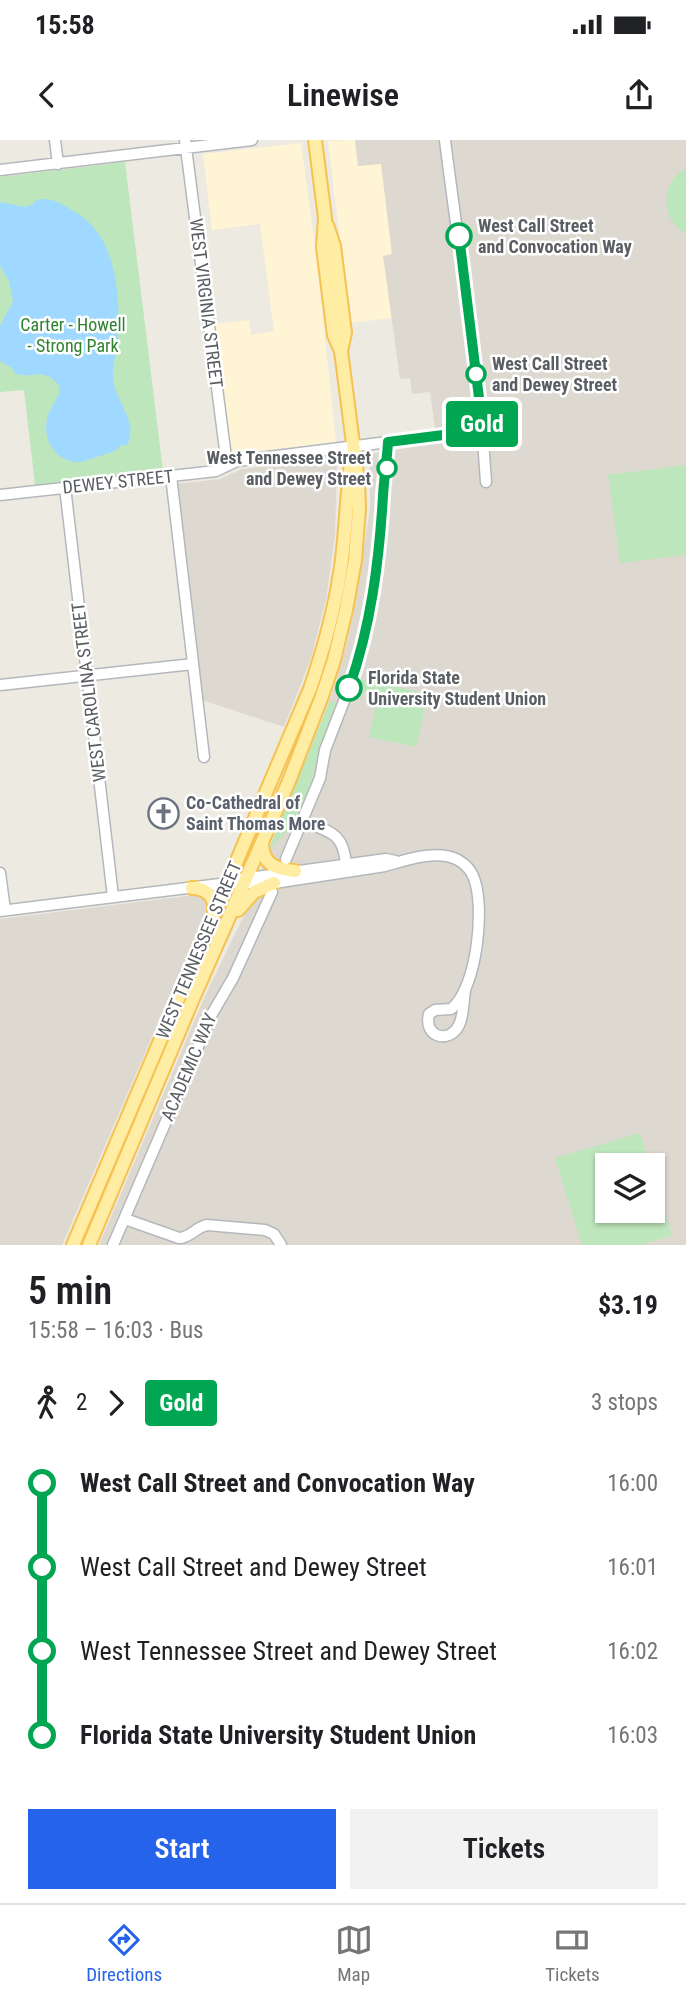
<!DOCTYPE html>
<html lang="en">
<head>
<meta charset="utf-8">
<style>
	body { margin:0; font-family:"Roboto Condensed",sans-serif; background:#f2f2f2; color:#202124; height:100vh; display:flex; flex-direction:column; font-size:26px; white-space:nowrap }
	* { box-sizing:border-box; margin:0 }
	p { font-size:23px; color:#757577 }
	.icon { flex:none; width:38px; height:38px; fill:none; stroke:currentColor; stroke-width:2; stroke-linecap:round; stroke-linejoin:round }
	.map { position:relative; height:1105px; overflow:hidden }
	.sheet { display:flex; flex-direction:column; background:#fff; flex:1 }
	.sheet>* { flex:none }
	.badge { padding:0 14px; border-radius:5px; font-size:24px; line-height:46px }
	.buttons { position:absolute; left:595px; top:1013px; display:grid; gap:14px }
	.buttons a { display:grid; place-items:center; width:70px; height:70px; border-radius:0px; background:#fff; box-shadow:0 2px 5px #0004; font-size:35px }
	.map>.badge { position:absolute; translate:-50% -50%; box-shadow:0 0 0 4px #fff }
	.legs { display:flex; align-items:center; gap:10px; height:77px; padding:0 28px; font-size:23px }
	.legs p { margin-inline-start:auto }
	.overview { display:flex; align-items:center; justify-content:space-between; height:119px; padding:0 28px }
	h1 { font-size:38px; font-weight:600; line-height:52px }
	.primary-button { display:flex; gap:14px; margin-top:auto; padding:14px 28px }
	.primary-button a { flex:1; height:80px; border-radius:0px; background:#2563eb; color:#fff; font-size:28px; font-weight:600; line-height:80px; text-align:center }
	.primary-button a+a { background:#f2f2f2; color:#202124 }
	ul { padding:0 28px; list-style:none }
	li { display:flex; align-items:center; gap:24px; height:84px; font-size:26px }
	li i { display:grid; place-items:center; width:10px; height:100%; margin:0 9px; background:currentColor }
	li i::after { content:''; width:18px; height:18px; margin:-9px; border:5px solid; border-radius:50%; background:#fff }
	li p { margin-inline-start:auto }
	li:first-child i { background:linear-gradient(#0000 50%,currentColor 0) }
	li:last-child i { background:linear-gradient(currentColor 50%,#0000 0) }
	.status { display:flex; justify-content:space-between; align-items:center; height:49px; padding:0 35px; background:#fff; direction:ltr }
	.status svg { height:19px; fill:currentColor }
	header { display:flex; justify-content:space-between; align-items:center; height:91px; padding:0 28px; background:#fff; font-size:32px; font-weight:600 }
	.menu { display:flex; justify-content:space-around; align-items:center; height:98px; border-top:2px solid #e0e0e0; background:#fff; font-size:19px; color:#757577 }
	.menu a { display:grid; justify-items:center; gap:4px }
	.menu .selected { color:#2563eb }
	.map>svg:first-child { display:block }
	.commercial { fill:#fff4d4 }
	.education { fill:#ddd9d0; fill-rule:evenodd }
	.green { fill:#bde6bc }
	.water { fill:#9fd9ff }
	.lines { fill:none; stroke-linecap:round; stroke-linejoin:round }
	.minor-casing { stroke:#b4b8bc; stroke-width:13 }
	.major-casing { stroke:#f6c251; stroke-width:16 }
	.minor { stroke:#fff; stroke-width:10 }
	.major { stroke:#ffeda4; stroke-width:12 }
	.line-1-casing { stroke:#fff; stroke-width:16 }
	.line-1 { stroke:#00a651; stroke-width:10 }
	.stop-1-dot { fill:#fff; stroke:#00a651; stroke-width:3.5 }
	.labels { text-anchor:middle; stroke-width:5; stroke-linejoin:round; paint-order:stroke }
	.stop-label { font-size:18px; font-weight:bold; fill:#5a5e63; stroke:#fff; text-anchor:start }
	.street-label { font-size:18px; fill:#5a5e63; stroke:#fff }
	.park-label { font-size:18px; fill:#308331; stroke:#fff }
	.worship-label { font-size:18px; font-weight:bold; fill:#5b616d; stroke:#fff; text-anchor:start }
</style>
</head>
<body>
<div class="status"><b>15:58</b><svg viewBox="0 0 49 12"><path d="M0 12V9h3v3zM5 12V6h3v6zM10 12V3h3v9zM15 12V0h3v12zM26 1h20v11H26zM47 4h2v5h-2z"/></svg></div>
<header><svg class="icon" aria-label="back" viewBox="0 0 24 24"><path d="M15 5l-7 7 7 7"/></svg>Linewise<svg class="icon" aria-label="share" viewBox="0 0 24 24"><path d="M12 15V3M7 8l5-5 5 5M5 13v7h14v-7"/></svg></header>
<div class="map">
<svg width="686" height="1105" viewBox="0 0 686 1105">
	<rect width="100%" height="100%" fill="#edeae1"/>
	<path class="commercial" d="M355 0 358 26 381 23 392 115 384 117 392 178 350 183 328 1Z
		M301 3 316 114 336 302 265 310 234 316 232 315 214 184 249 180 251 195 274 191 260 84 212 90 203 14Z"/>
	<path class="education" d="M355 0H686V1105H99L205 856 249 765 268 711 306 622 334 548 348 499 355 465 370 368V314L437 303 430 252 412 254 410 238 400 239 383 116 392 114 381 24 358 26ZM607 1026H653V1071H607Z
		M333 318 337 319 335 395 326 460 311 518 284 587 202 560 176 344 220 339 242 329Z
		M195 755 206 759 209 765 62 1105H0V779Z"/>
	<path class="green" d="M125 22 163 331 35 345 24 250 0 252V37Z
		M686 29V93C660 83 660 39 686 29Z
		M686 325V415L620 423 608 335Z
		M361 539 428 554 416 607 369 597 378 554 359 549Z
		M330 560 337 563 319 609 310 646 295 681V689L290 688 268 711Z
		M640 993 650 1025 607 1026V1071H653V1034L672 1095 641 1105H582L555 1018Z"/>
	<path class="water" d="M41 59C55 58 63 65 75 72 117 96 120 154 118 197 117 211 112 226 113 240 116 262 139 282 127 305H122L115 311 81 322C58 323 42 302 47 279 49 267 60 259 60 247 44 226 36 239 16 234L12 228 0 221V186L13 161 9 141 0 126V62L24 67 33 64 35 61Z"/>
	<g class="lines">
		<defs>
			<path id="minor" d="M55 0 58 24
				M185 0 227 325
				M445 0C459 114 479 227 486 342
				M0 30 252 0
				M171 336 204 617
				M65 347 113 757
				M0 355 216 331 237 321 483 290
				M0 545 193 524
				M302 681C329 692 343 691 346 724
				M286 719 320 638 325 610 349 548 365 495 379 416 388 302
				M0 733 5 770
				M241 739 386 719 395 721
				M0 771 228 743H274L385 726C406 720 437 709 458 720 465 724 470 729 473 736 486 764 477 850 451 869L435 870 429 874C423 898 450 904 459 885 464 875 463 862 465 851
				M125 1079 179 1098C190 1098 196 1087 207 1085L265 1090 274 1094 281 1105
				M113 1105 212 874 233 838 272 752"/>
			<path id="major" d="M327 85 334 106 345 193 341 211
				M262 704C263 725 276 729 295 731
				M192 748C206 748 216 757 214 772
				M238 770 254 752 274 743
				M73 1105 310 549C323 511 334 473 340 433 346 396 346 360 351 323
				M89 1105 192 861 289 641 322 556 334 520 346 470 355 420 359 368 358 342 341 211 334 195 323 107 325 78 315 0"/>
		</defs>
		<use href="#minor" class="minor-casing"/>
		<use href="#major" class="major-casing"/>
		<use href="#minor" class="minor"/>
		<use href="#major" class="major"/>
	</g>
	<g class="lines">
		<defs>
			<path id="line-1" d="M349 548C371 486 379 422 383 356 384 338 387 320 388 302L483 290 459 96"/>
		</defs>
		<use href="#line-1" class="line-1-casing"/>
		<use href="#line-1" class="line-1"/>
	</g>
	<defs>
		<symbol id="church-ring" viewBox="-11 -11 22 22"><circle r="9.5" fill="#fff" stroke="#6b7280" stroke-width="1.5"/><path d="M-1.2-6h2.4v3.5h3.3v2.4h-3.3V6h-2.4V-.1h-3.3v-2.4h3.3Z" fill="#6b7280"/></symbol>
	</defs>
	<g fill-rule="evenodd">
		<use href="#church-ring" x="146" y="656" width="35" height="35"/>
	</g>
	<g class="stop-1-dot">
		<circle cx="459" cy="96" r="12"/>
		<circle cx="476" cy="234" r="9"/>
		<circle cx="387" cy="328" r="9"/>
		<circle cx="349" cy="548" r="12"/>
	</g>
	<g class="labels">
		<g class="stop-label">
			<text x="478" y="92">West Call Street<tspan x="478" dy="21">and Convocation Way</tspan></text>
			<text x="492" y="230">West Call Street<tspan x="492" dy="21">and Dewey Street</tspan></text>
			<text x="371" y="324" text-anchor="end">West Tennessee Street<tspan x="371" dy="21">and Dewey Street</tspan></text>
			<text x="368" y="544">Florida State<tspan x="368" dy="21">University Student Union</tspan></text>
		</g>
		<g class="street-label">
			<text transform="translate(206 163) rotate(83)" y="6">WEST VIRGINIA STREET</text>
			<text transform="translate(118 342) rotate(-6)" y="6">DEWEY STREET</text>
			<text transform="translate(89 552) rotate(-97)" y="6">WEST CAROLINA STREET</text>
			<text transform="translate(199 810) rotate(-67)" y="6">WEST TENNESSEE STREET</text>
			<text transform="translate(189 927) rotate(-67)" y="6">ACADEMIC WAY</text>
		</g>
		<g class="park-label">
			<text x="73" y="191">Carter - Howell<tspan x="73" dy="21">- Strong Park</tspan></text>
		</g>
		<g class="worship-label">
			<text x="186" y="669">Co-Cathedral of<tspan x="186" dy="21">Saint Thomas More</tspan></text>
		</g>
	</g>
</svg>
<div class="buttons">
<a><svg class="icon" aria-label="layers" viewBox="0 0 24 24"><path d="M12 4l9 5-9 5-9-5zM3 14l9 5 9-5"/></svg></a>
</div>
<b class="badge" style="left:482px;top:284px;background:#00a651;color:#fff">Gold</b>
</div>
<section class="sheet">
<div class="overview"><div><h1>5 min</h1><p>15:58 – 16:03 · Bus</p></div><b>$3.19</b></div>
<div class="legs"><svg class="icon" aria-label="walk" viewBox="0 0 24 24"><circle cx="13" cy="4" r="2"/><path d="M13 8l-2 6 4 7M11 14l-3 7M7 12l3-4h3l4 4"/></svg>2<svg class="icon" aria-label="forward" viewBox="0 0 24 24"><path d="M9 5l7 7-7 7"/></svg><b class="badge" style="background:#00a651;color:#fff">Gold</b><p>3 stops</p></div>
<ul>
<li><i style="color:#00a651"></i><b>West Call Street and Convocation Way</b><p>16:00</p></li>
<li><i style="color:#00a651"></i><span>West Call Street and Dewey Street</span><p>16:01</p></li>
<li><i style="color:#00a651"></i><span>West Tennessee Street and Dewey Street</span><p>16:02</p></li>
<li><i style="color:#00a651"></i><b>Florida State University Student Union</b><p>16:03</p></li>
</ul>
<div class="primary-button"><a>Start</a><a>Tickets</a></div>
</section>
<nav class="menu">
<a class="selected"><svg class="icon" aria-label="directions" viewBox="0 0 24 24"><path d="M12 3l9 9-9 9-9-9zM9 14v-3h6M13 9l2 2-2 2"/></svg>Directions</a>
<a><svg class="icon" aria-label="map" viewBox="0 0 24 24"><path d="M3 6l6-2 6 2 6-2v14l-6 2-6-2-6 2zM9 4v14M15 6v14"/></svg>Map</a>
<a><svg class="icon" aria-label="tickets" viewBox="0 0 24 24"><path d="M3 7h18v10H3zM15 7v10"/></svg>Tickets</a>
</nav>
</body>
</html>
